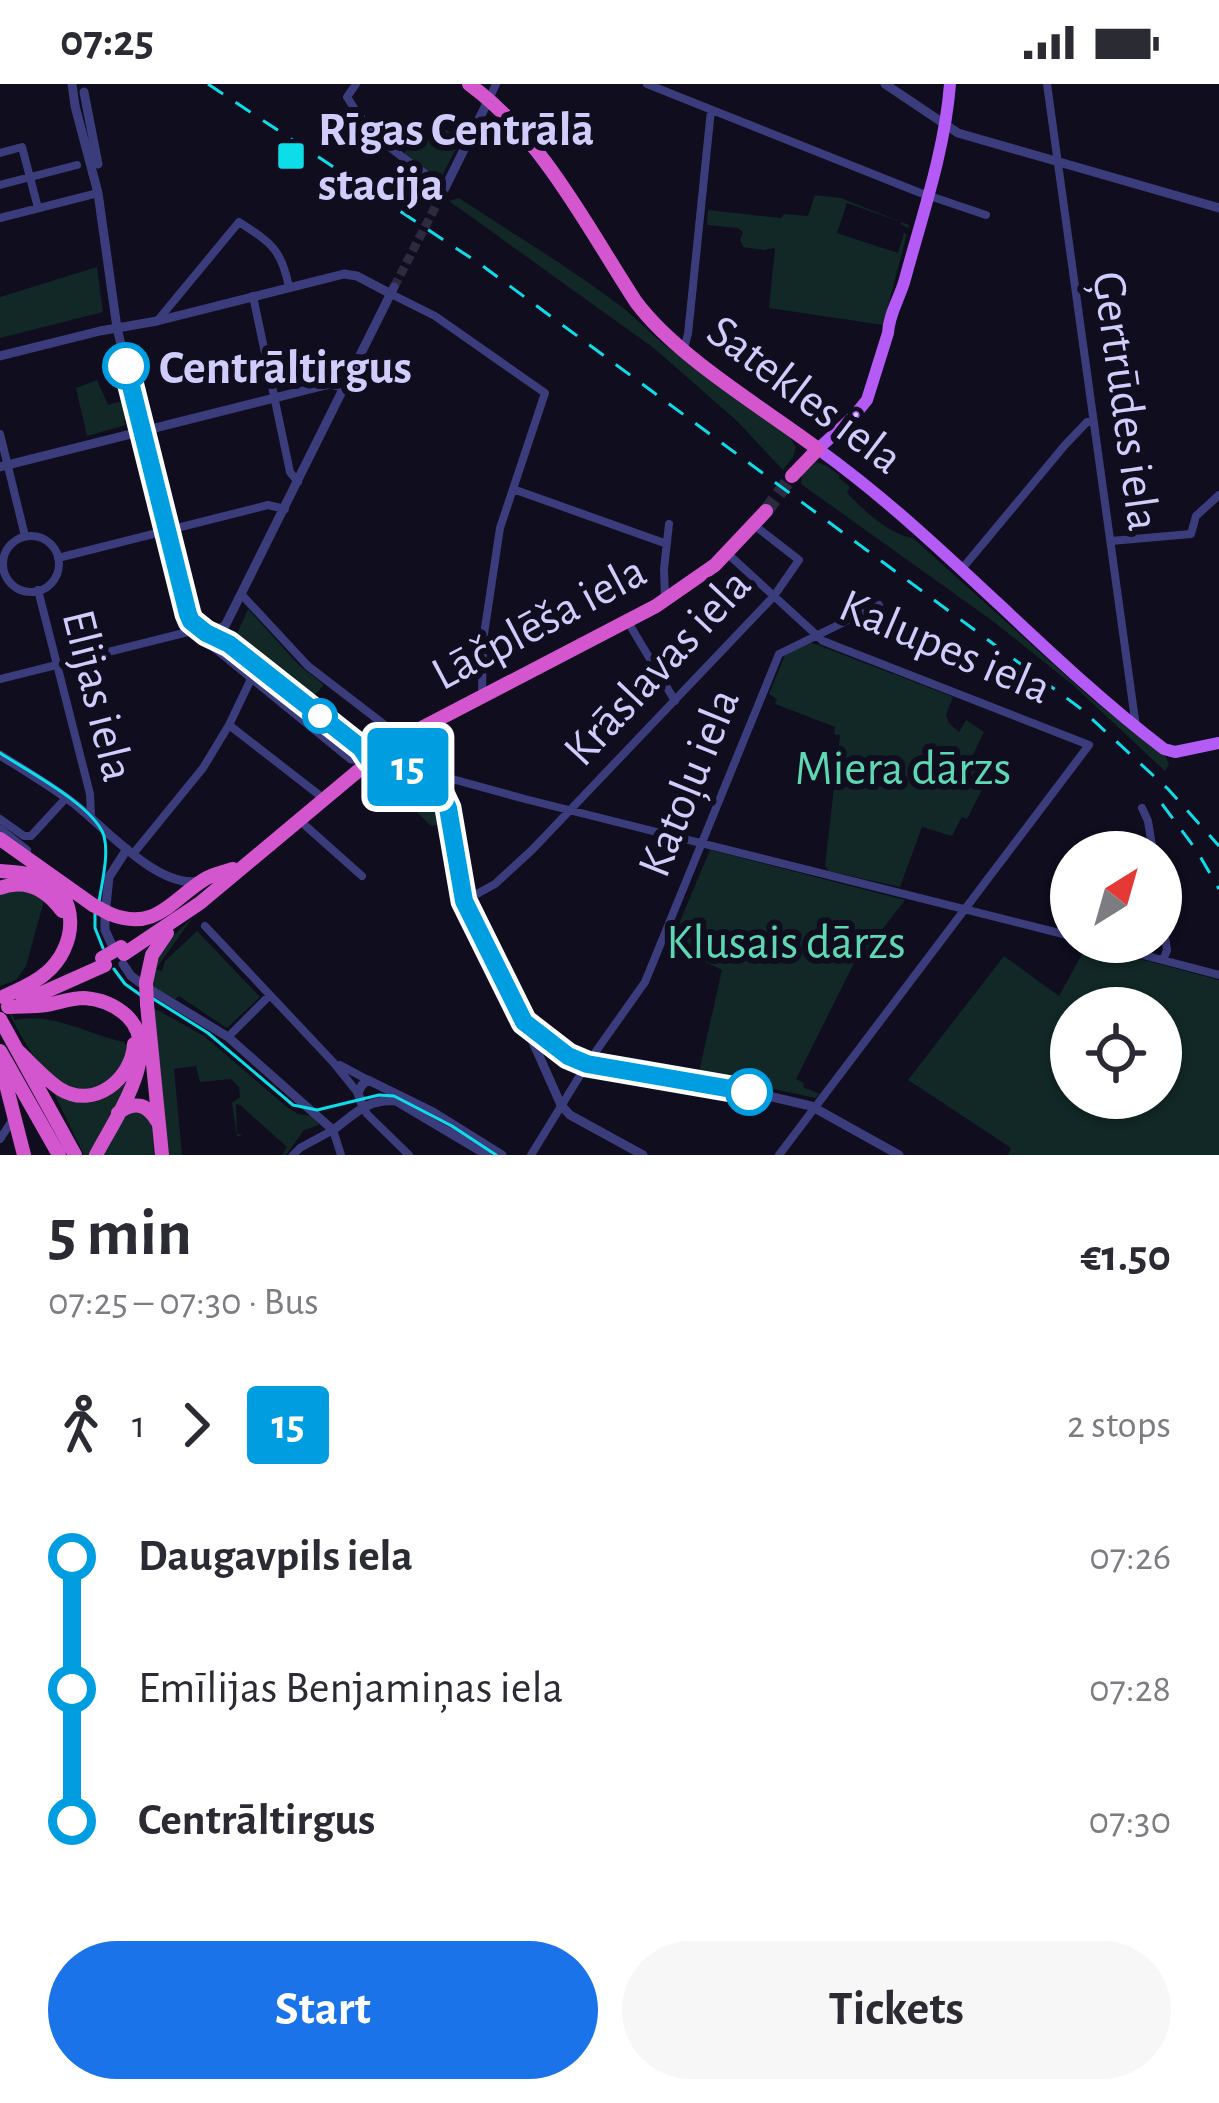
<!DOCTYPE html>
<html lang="en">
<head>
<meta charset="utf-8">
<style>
	body { margin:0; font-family:"Alegreya Sans",sans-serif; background:#f7f7f7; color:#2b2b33; height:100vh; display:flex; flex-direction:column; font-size:45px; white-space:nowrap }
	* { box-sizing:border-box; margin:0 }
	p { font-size:39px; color:#7c7c81 }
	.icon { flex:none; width:66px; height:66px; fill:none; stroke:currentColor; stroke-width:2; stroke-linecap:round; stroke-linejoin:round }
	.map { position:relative; height:1071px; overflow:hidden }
	.details { display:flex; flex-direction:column; background:#fff; flex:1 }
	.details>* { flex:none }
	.badge { padding:0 24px; border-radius:9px; font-size:42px; line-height:78px }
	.needle { width:78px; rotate:37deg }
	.buttons { position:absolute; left:1050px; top:747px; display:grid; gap:24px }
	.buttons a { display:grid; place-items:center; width:132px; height:132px; border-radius:50%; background:#fff; box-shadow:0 3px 9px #0004; font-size:60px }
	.map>.badge { position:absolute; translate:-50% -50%; box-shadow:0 0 0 6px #fff }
	.legs { display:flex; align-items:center; gap:18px; height:132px; padding:0 48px; font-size:39px }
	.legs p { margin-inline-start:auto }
	.summary { display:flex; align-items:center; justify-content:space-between; height:204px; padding:0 48px }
	h1 { font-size:66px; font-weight:700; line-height:90px }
	.action { display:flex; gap:24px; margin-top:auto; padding:24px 48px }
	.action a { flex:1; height:138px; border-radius:72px; background:#1a73e8; color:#fff; font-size:48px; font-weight:700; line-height:138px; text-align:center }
	.action a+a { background:#f7f7f7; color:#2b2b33 }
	ul { padding:0 48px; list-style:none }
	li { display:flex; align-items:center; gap:42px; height:132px; font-size:45px }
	li i { display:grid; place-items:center; width:18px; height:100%; margin:0 15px; background:currentColor }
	li i::after { content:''; width:30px; height:30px; margin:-15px; border:9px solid; border-radius:50%; background:#fff }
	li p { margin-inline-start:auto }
	li:first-child i { background:linear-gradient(#0000 50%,currentColor 0) }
	li:last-child i { background:linear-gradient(currentColor 50%,#0000 0) }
	.status { display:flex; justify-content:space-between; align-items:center; height:84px; padding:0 60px; background:#fff; direction:ltr }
	.status svg { height:33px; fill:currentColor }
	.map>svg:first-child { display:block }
	.green { fill:#112826; fill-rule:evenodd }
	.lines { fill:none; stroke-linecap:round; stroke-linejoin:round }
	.tertiary-tunnel { stroke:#2c2a3f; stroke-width:9; stroke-dasharray:9 4.5; stroke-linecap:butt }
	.trunk-tunnel { stroke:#2c2a3f; stroke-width:14; stroke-dasharray:14 7; stroke-linecap:butt }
	.minor { stroke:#3b3c7b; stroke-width:8 }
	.tertiary { stroke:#3b3c7b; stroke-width:9 }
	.primary { stroke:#b45bf6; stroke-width:12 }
	.trunk { stroke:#d456ce; stroke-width:14 }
	.tram { stroke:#0ddde8; stroke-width:3 }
	.rail { stroke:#0ddde8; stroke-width:3; stroke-dasharray:18 15; stroke-linecap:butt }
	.trunk-bridge { stroke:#d456ce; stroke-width:14 }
	.line-1-casing { stroke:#fff; stroke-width:27 }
	.line-1 { stroke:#009de0; stroke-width:18 }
	.poi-dot { fill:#0ddde8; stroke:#0f0d1e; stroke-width:4.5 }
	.stop-1-dot { fill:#fff; stroke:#009de0; stroke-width:6 }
	.labels { text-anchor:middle; stroke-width:12; stroke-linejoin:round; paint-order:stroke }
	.poi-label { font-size:48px; font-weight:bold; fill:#d0cdfc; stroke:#0f0d1e; text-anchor:start }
	.stop-label { font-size:48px; font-weight:bold; fill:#d0cdfc; stroke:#0f0d1e; text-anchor:start }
	.street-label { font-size:48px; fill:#d0cdfc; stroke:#0f0d1e }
	.park-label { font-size:48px; fill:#5ed7b3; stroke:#0f0d1e }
</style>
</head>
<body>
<div class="status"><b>07:25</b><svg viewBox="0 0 49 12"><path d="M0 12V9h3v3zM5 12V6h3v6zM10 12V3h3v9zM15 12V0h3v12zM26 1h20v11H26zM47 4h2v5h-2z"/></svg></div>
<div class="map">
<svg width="1219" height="1071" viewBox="0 0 1219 1071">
	<rect width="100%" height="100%" fill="#0f0d1e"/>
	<path class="green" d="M428 35 461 55 441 94 403 71Z
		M815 111 841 114 909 141V144L901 141V138L847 119 837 149 898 169 904 149 907 150 883 241 769 224 775 164 764 166 743 163 740 156 743 148 738 144 707 141 708 126 781 134 784 130 808 132Z
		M459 114C512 149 567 182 618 220 643 239 664 266 693 279L786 348 796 363 793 373 783 386 737 337 655 265 449 117Z
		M97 183 103 228 0 254V213Z
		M118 293 128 331 124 337 126 341 87 352 76 304 97 296 108 321 122 317Z
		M816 378 827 382 840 392 839 394 850 403 847 409C865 427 888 450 913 454L1093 616 1166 673 1169 681 1165 687 1074 602 994 538 801 400 802 390Z
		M248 525 299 581 324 601 315 611 237 550Z
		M810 558 953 613 946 631 949 639 959 648 966 636 984 648 973 671 994 682 967 735 962 733 952 752 922 743 900 803 829 787 825 782 840 651 834 650 835 643 775 620 777 615 769 610 785 571Z
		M380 684C419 690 439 699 444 740L431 742 391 702 377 712 360 695 370 686Z
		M710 766 905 816 878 851 872 868 864 879 855 877 796 995 804 999 803 1003 820 1010 815 1014 742 998 698 992 722 886 670 861Z
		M28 804 44 817 26 882 16 896 0 902V808Z
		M193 833 156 885 162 887 165 877 197 847 260 913 227 944 179 912 175 915 150 901C158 867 168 856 193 833Z
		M1087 861 1219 896V1071H1008L1011 1064 908 996 1004 872 1059 912ZM1071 924H1161V1014H1071Z
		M0 909 15 936C53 928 89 951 124 958L125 960H130L128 977 99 1006C91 1006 77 1008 69 1006 43 997 9 933 0 909Z
		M152 923 204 952 287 1023 298 1030 312 1032 319 1041 304 1046 286 1071H282L287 1063 240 1021 236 1020 237 1050H243L237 1053 232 1019 240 1013 239 1003 231 995 200 998 196 982 174 985 182 1071H168Z
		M132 986 125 1028 142 1027 152 1040 154 1071H84L51 1003 72 1015Z"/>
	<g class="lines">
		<path class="tertiary-tunnel" d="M394 203 441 112"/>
		<path class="trunk-tunnel" d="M766 427 792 392"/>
		<path class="minor" d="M356 0 347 13C372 56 405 75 445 103
			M647 0 918 108 986 131
			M1047 0 1136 643
			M489 15 496 0
			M0 69 22 63 38 124
			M0 101 77 81
			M0 134 98 109
			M391 210 435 232 545 309 500 444 483 557 482 611
			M253 212 290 388 298 398
			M158 236 239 138C271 159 281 164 289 203
			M684 264 688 250 711 26
			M0 350 25 452
			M513 405 667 460
			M3 480a28 28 0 1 1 56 0a28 28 0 1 1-56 0Z
			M1111 457 1191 450 1196 432 1219 411
			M728 470 823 557 1089 661 779 1071
			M58 474 268 421 285 425
			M961 486 1065 361 1087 338H1094
			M38 506 90 710 91 733
			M242 511 308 582 390 645 398 655
			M665 515 664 485 669 440
			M628 538 675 617
			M0 595 188 548 207 549
			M229 641 323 714
			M423 687 525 715 1071 852
			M1142 724 1148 737 1153 768
			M0 735 24 752H31L66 714
			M299 736 362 792
			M0 745 27 766
			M133 770 203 684 229 641 251 595
			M464 817 495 800 532 766 774 512 799 476 754 441
			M1161 827 1167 866 1164 874
			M205 842 333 978 358 1009
			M1094 858 1219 891
			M228 953 269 912
			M340 981 368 996
			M362 1021 367 1030 409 1071
			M0 1055 13 1035
			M293 1071 300 1064 333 1046 341 1071
			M531 1071 587 980 645 898 779 570 879 521"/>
		<path class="tertiary" d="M72 0 75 22 98 109 117 244 187 530 195 540 229 559 361 664 369 677
			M885 0 958 49 1219 124
			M84 8 98 80
			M441 112 489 15
			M0 272 100 247 157 237 344 190 357 192 391 210
			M0 383 330 300 345 304
			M207 549 225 542 394 203
			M207 549 215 564 351 675 384 677 421 687
			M405 651 406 665 444 712 464 817 524 938 561 1021 570 1031 643 1071
			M0 671C24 686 49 701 72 718 104 742 157 805 199 797
			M106 822 109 793 127 765
			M105 833V846L111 859
			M123 880 131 892 142 900
			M151 906 228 953 333 1046C355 1030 366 1015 396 1017L487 1071
			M528 942 568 972 589 981
			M587 980 764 1011 811 1022 899 1071
			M362 1021 358 1009 362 1001 368 996 433 1028 502 1071"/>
		<path class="primary" d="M950 0C945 66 922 132 905 195 900 214 889 229 888 249L867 316 853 333 818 365C942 454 1042 572 1164 665L1175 668 1219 659"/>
		<path class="trunk" d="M469 0C543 54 587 143 636 218 677 273 762 323 818 365L792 392
			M0 755 93 821
			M0 787C13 788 27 788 39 793 82 810 77 863 46 889 34 900 17 906 3 913
			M0 804C26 794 46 805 62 827
			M110 830C156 848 171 816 205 795 213 790 224 788 233 785
			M124 870 200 819 389 661 656 522 715 481 766 427
			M146 899 152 871 167 849
			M22 918 105 881
			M147 920 162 1071
			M8 923C20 922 34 923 46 921 59 919 70 914 84 914 100 915 115 921 127 932 164 968 115 1034 96 1071
			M0 935 75 1071
			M0 967 59 1071
			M18 967C31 979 45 995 60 1005 94 1026 132 995 134 960
			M0 977 24 1071
			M118 1029C133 1017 147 1019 157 1037"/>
		<path class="tram" d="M0 669C26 686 95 722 104 752 109 771 102 798 99 818
			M95 828V844L103 864
			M114 885 125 900 142 912
			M152 914 208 949 293 1021 317 1026 379 1011 394 1012 452 1042 496 1071"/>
		<path class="rail" d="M208 0 480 180 1080 624 1168 705 1219 762
			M1162 720 1197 767 1219 805"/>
		<path class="trunk-bridge" d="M93 821 110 830
			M102 874 121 863
			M146 899 147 920"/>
	</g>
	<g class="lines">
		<defs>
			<path id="line-1" d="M126 282 188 530 191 537 206 549 229 560 361 664 369 676 384 677 423 687 439 705 448 724 464 817 524 938 568 972 587 980 749 1008"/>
		</defs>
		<use href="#line-1" class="line-1-casing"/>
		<use href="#line-1" class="line-1"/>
	</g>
	<rect class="poi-dot" x="276" y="57" width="30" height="30" rx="6"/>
	<g class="stop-1-dot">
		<circle cx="126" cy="282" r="21"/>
		<circle cx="320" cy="632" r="15"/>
		<circle cx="749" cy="1008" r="21"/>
	</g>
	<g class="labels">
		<g class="poi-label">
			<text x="318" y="61">Rīgas Centrālā<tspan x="318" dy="55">stacija</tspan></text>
		</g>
		<g class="stop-label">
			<text x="159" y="299">Centrāltirgus</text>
		</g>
		<g class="street-label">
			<text transform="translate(806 309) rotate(37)" y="17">Satekles iela</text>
			<text transform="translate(1128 317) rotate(82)" y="17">Ģertrūdes iela</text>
			<text transform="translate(538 537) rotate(-28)" y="17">Lāčplēša iela</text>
			<text transform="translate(946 561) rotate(23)" y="17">Kalupes iela</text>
			<text transform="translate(656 582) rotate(-47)" y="17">Krāslavas iela</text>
			<text transform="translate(100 611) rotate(76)" y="17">Elijas iela</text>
			<text transform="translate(687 698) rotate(-68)" y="17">Katoļu iela</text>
		</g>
		<g class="park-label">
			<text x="903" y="700">Miera dārzs</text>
			<text x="786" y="874">Klusais dārzs</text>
		</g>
	</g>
</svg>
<div class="buttons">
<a><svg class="needle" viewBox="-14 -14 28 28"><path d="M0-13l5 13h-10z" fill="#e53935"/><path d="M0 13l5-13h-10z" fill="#7c7c81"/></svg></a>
<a><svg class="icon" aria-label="locate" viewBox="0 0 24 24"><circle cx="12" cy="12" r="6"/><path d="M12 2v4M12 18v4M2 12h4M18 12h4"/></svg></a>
</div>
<b class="badge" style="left:408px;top:683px;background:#009de0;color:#fff">15</b>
</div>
<section class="details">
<div class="summary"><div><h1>5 min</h1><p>07:25 – 07:30 · Bus</p></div><b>€1.50</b></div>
<div class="legs"><svg class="icon" aria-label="walk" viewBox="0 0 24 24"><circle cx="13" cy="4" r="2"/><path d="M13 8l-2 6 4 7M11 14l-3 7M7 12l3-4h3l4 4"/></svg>1<svg class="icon" aria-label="forward" viewBox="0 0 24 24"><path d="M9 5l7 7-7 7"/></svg><b class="badge" style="background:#009de0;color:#fff">15</b><p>2 stops</p></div>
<ul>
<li><i style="color:#009de0"></i><b>Daugavpils iela</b><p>07:26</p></li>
<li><i style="color:#009de0"></i><span>Emīlijas Benjamiņas iela</span><p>07:28</p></li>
<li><i style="color:#009de0"></i><b>Centrāltirgus</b><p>07:30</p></li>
</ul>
<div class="action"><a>Start</a><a>Tickets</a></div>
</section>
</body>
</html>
